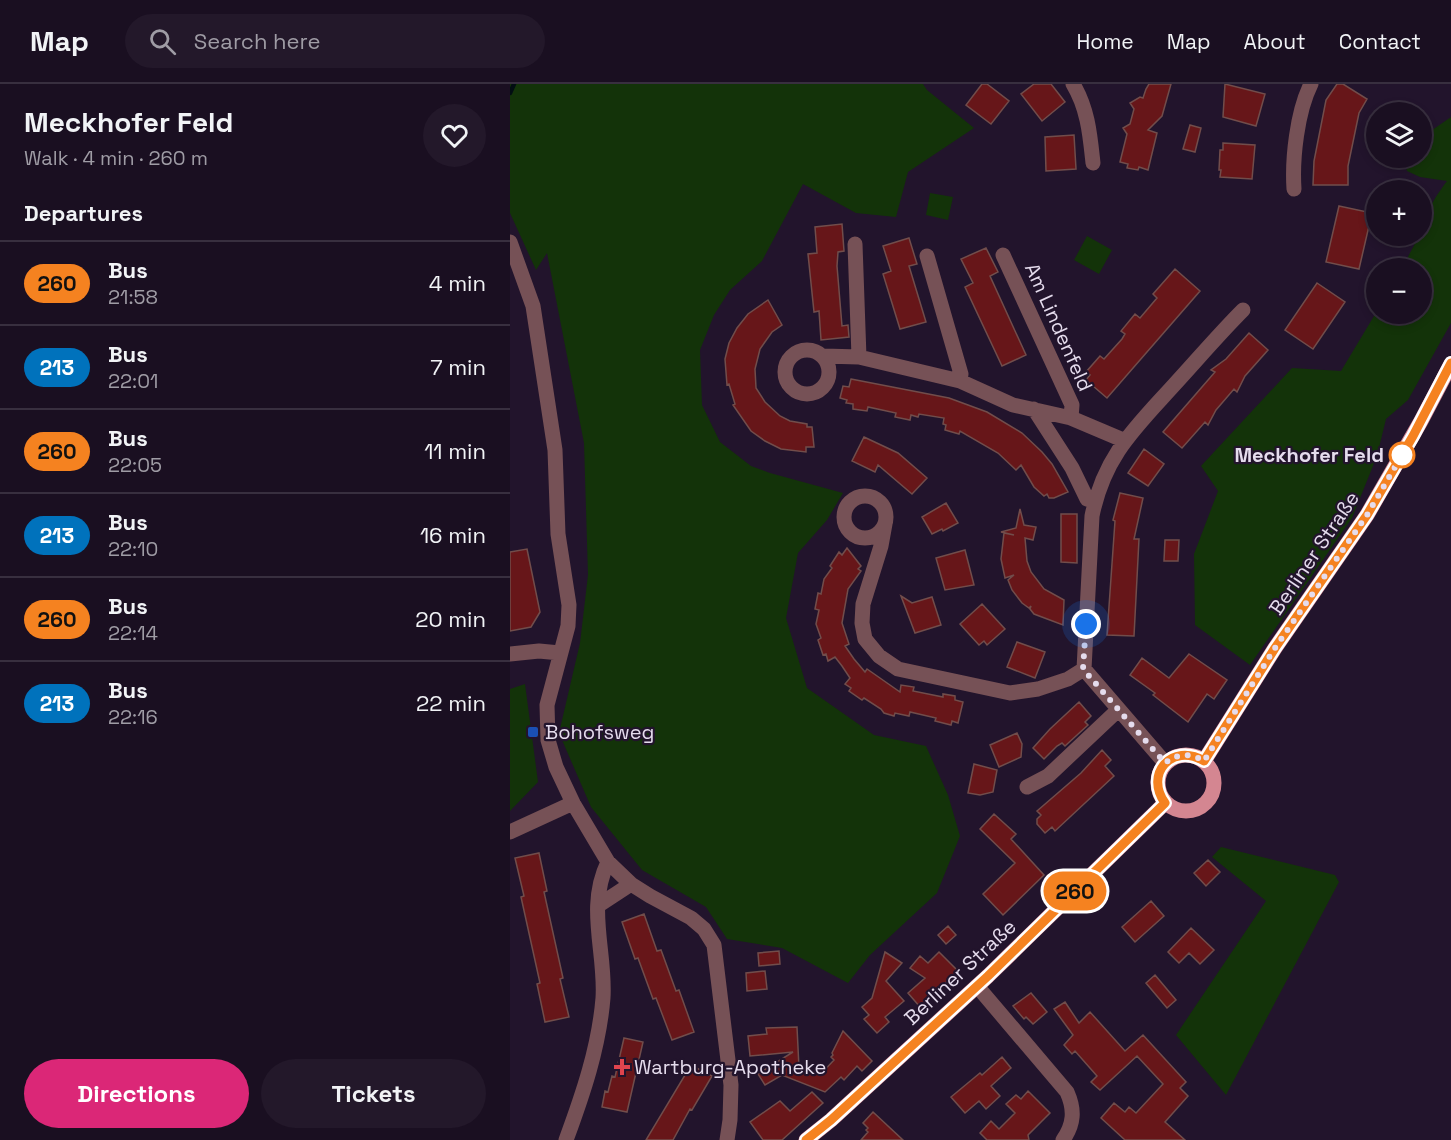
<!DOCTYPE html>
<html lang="en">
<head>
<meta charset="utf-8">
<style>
	body { margin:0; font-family:"Space Grotesk",sans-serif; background:#23182a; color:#f1f3f6; height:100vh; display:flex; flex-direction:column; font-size:22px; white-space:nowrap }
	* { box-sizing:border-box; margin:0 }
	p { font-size:20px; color:#9f9ca5 }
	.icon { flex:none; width:33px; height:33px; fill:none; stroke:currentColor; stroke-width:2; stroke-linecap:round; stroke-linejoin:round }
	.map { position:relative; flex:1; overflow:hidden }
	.drawer { display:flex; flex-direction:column; background:#1a0f21; width:510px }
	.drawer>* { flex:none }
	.badge { padding:0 12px; border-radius:20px; font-size:21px; line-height:39px }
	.fabs { position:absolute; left:856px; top:18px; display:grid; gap:12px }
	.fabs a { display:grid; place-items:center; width:66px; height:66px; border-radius:50%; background:#1a0f21; box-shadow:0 3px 9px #0003,0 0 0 2px #382f3f; font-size:30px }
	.you { position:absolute; width:30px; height:30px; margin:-15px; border:4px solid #fff; border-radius:50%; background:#1a73e8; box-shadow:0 0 0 9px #1a73e833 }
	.map>.badge { position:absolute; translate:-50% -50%; box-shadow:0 0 0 3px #fff }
	h2 { padding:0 24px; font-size:22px; line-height:54px }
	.round { display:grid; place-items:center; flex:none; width:63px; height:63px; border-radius:32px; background:#23182a }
	.overview { display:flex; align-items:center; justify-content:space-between; height:102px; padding:0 24px }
	h1 { font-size:28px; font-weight:800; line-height:45px }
	.primary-button { display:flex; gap:12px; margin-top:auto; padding:12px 24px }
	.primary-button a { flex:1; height:69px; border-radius:36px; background:#db2777; color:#fff; font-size:24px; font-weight:800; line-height:69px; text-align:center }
	.primary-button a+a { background:#23182a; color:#f1f3f6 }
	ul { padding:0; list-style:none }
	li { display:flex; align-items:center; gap:18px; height:84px; padding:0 24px; border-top:2px solid #382f3f }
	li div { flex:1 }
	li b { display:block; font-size:22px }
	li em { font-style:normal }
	li .badge { min-width:66px; font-weight:700; text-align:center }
	header { display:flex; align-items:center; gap:36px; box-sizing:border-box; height:84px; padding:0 30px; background:#1a0f21; border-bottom:2px solid #382f3f }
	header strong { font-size:28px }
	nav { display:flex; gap:33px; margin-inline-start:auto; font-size:21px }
	.search { width:420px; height:54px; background:#23182a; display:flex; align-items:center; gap:15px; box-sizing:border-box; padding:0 21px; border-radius:33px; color:#9f9ca5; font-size:22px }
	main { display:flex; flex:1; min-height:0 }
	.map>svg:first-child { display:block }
	.green { fill:#133309 }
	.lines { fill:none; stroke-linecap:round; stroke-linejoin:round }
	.stream { stroke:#020d12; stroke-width:4.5 }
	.building { fill:#671619; stroke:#714d4b; stroke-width:1.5 }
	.minor { stroke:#765156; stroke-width:15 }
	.major { stroke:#d48691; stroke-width:15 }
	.line-casing { stroke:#fff; stroke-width:14 }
	.line { stroke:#f58220; stroke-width:9 }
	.walk { stroke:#e5dced; stroke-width:6; stroke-dasharray:0 10.8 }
	.stop-dot { fill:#fff; stroke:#f58220; stroke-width:3 }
	.transit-dot { fill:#1a4fb4; stroke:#22142c; stroke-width:2 }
	.health-dot { fill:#e0444e; stroke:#22142c; stroke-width:2 }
	.labels { text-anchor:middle; stroke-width:4.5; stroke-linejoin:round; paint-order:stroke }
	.street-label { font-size:20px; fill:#e5dced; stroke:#22142c }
	.stop-label { font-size:20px; font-weight:bold; fill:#e5dced; stroke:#22142c; text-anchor:end }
	.poi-label { font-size:20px; fill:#e5dced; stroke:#22142c; text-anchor:start }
</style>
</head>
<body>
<header>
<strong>Map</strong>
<div class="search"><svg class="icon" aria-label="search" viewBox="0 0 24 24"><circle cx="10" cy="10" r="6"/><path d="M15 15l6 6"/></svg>Search here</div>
<nav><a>Home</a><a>Map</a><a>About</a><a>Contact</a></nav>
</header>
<main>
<section class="drawer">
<div class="overview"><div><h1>Meckhofer Feld</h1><p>Walk · 4 min · 260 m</p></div><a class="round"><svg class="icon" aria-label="heart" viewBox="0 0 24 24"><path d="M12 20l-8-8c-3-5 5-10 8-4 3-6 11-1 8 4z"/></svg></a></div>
<h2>Departures</h2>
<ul>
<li><span class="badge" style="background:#f58220;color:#111">260</span><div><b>Bus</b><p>21:58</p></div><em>4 min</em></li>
<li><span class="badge" style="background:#0072bc;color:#fff">213</span><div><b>Bus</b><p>22:01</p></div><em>7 min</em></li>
<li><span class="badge" style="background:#f58220;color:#111">260</span><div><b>Bus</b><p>22:05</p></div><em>11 min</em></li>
<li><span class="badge" style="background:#0072bc;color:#fff">213</span><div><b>Bus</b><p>22:10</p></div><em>16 min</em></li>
<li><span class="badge" style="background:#f58220;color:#111">260</span><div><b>Bus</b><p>22:14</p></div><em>20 min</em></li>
<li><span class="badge" style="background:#0072bc;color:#fff">213</span><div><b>Bus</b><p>22:16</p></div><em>22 min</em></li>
</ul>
<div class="primary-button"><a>Directions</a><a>Tickets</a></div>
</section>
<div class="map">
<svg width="941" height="1056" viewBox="0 0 941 1056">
	<rect width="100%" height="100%" fill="#22142c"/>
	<path class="green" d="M0 0H413L417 6 464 44 398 88 386 133 346 129 293 100 252 177 220 206 204 231 190 266 192 321 210 358 241 382 260 389 333 409 317 436 288 469 276 534 297 604 364 651 416 662 438 711 450 752 427 809 360 871 338 899 272 864 217 855 196 823 132 786 81 723 49 649 70 559 78 491 74 359 37 169 26 186 0 129Z
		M941 33V239L898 316 876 335 867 372 842 434 740 581 685 541 684 470 708 407 691 382 782 284 831 287 867 227V230H912V184H892L909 152H912C912 132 926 112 937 97L910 93 897 87 894 74H912V53Z
		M420 109 443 113 438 136 416 131Z
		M577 152 602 166 589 190 564 176Z
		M15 600 28 698 0 727V605Z
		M711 763 825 791 829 798 716 1011 666 951 756 817 702 773Z"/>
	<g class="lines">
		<path class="stream" d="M0 9 4 0"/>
	</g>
	<path class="building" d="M472 0H477L499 17 481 40 456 21Z
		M524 0H541L555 18 532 37 511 10Z
		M639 0H661L652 32 638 46 647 49 638 86 629 83 628 86 617 84 618 80 610 78 617 50 613 44 620 40 624 25 620 19 630 13 633 14 636 5Z
		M715 0 755 10 746 42 713 33Z
		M827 0H833L857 15 849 29 838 82V101H803L804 77 816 16Z
		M680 41 691 44 685 68 673 65Z
		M564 51 566 85 536 87 535 53Z
		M713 59 745 61 742 95 710 93 711 86H709L710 66H713Z
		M829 122 862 129 849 185 816 178Z
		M332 140 334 167 328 168 327 182 332 242 338 241 339 253 311 256 309 227 304 228 298 170 307 169 305 143Z
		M399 154 407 180 399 182 416 238 390 245 373 190 381 187 373 162Z
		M476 164 488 188 480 192 516 271 492 282 455 203 463 199 451 175Z
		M665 185 690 207 597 314 576 296 580 291 576 288 590 272 594 275 612 255 615 250 611 247 625 230 630 234 647 214 643 210Z
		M807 199 835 218 803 265 775 246Z
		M258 216 272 241 262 248 250 265 245 285 246 304 255 318 270 332 280 337 297 340V343H302L304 363H296V368L271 365 255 357 241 347 223 321 225 320 219 300 217 301 215 275 219 259 227 244 238 230Z
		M739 249 758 266 735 292 727 308 724 305 706 326 698 341 695 338 672 364 653 348 705 288 701 286 716 275Z
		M341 295 439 314 477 328 512 349 532 368 542 380 558 408 544 414H539L537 410 534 412 524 403 511 381 506 386 488 369 450 347 449 350 435 346 436 341 433 340 434 334 409 330 408 333 401 331 400 336 385 333 386 329 358 323 357 327 343 325V320L336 319 337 316 330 314 333 302 339 303Z
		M354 353 388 369 417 394 402 410 368 381 365 388 342 377Z
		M634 365 654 380 638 402 618 389Z
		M610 409 633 414 624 455H629L624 552 597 551 605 437 603 436Z
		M436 419 448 439 433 447 432 445 422 450 412 433Z
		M510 425 514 441 526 443 523 456 515 454 517 477 521 488 534 505 554 516 553 541 524 530 520 525 521 522 519 524 512 519 502 506 498 496 504 491 495 494 491 475 494 449 504 451 491 448 506 444Z
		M551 430H567V479L551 478Z
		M655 456H669L668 477H654Z
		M337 464 351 482 348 485 351 487 338 505 332 539 339 560 335 562 344 575 355 588 357 585 390 608 391 601 404 603 403 607 433 613V610L445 612V616L453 618 448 639 442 637 441 641 425 637 426 634 400 628 399 632 385 629 384 632 374 629 371 625 354 614 352 616 339 607 341 604 335 600 340 594 332 582 325 573 318 577 316 570 313 571 308 556 311 554 306 540 309 526 305 525 308 509 311 510 314 495 322 484 320 482 329 468 332 471Z
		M17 465 30 528 21 543 0 547V468Z
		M455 466 464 501 435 506 426 474Z
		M391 512 402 519 422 513 431 541 405 549Z
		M472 520 495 545 477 561 474 557 469 561 450 540Z
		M507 558 535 568 525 594 497 583Z
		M679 570 717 596 704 615 697 610 678 638 643 611 645 609 620 591 632 574 659 594Z
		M569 618 581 632 575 638 578 641 555 662 552 659 547 662 534 675 523 664 540 645Z
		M507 649 512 660 511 673 489 683 480 661Z
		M592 666 601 676 595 682 604 692 545 747 542 743 535 749 527 740V735L531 731 527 727 571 689Z
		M464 680 487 686 483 708 470 711 458 709Z
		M484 730 506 750 501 755 534 791 493 831 473 810 505 779 470 745Z
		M29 769 37 807 34 808 53 894 50 895 59 933 35 938 27 900 30 899 11 813 14 812 5 774Z
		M698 776 710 788 696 802 684 789Z
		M641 817 654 832 625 858 612 843Z
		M134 830 147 867 151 866 166 907 169 906 184 948 162 956 146 914 143 915 128 874 125 875 112 838Z
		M438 842 446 851 436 860 428 851Z
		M681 844 704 866 690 880 679 869 669 879 658 868Z
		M269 867 270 880 249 882 248 869Z
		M375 868 392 879 376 897 394 917 375 933 379 938 367 949 354 935 359 931 352 923 362 914Z
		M429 868 448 887 410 923 398 909 415 894 400 884 410 872 418 879Z
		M255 887 257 905 237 907 236 889Z
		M645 891 666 916 657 924 636 899Z
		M521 909 537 928 523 940 516 933 514 935 503 922Z
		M555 918 569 939 580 928 615 967 633 951 676 998 670 1004 678 1012 655 1038 675 1056H615L591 1034 604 1019 615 1028 619 1023 626 1029 653 1000 627 972 590 1006 581 998 587 992 565 967 562 970 554 961 563 951 544 925Z
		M287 943 289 984 310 991 324 976 321 973 323 971 322 969 333 947 362 977 352 987 347 982 334 996 331 993 315 1008 272 991 255 1001 248 990 283 968 240 972 238 952 257 950 256 944Z
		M114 954 133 958 117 1028 92 1023 95 1007 98 1008 102 992 105 993Z
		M492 973 501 984 481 1002 490 1012 476 1025 469 1017 455 1029 441 1013 470 989 472 991Z
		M181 981 202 992 182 1026 180 1025 163 1056H136Z
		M518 1007 540 1029 518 1051 519 1056H477L470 1049 481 1037 489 1045 505 1029 496 1020 506 1011 511 1015Z
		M302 1008 313 1019 272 1056H253L240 1038 270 1017 280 1027Z
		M363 1028 393 1056H351L358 1048 356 1046 358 1044 353 1039Z"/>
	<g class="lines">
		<path class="minor" d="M563 0C578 25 580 51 583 79
			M784 105C782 75 787 28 801 0
			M0 158 23 222 45 366 48 450 59 521 58 542 37 621 38 656 46 683 63 719 98 778 121 800 140 812 181 834 194 845 204 861 221 1001 220 1036 217 1056
			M345 160 349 273
			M493 171 562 321 561 334
			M417 172 451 290 450 297
			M275 288a22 22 0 1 1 44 0a22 22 0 1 1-44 0Z
			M314 272 349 273 450 297 503 321 561 334 613 356
			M524 325 562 384 577 415 585 418
			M334 433a21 21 0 1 1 42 0a21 21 0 1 1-42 0Z
			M375 440 371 462 353 520 352 539 355 555 369 572 388 585 500 609 528 605 558 595 574 585
			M0 570 29 567 50 569
			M655 679 574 585 582 432C594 372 625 344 664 301 687 276 709 250 733 226
			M517 703 538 692 608 626
			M0 748 63 719
			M89 821 121 800
			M467 902 557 1008C565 1026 564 1040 553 1056
			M56 1056C73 1010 89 963 93 914 96 868 76 823 98 778"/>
		<path class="major" d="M648 699a28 28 0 1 1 56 0a28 28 0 1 1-56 0Z
			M694 677 765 564 857 431 911 337 941 280
			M296 1056 321 1036 478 892 655 719"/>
	</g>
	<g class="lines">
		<defs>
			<path id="line" d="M296 1056 321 1036 478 892 655 719C634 690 662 658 694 677L765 564 857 431 903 352 941 279"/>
		</defs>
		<use href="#line" class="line-casing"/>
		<use href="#line" class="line"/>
		<path class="walk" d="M576 540 573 585 655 679C668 669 680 669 694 677L765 564 857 431 895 366 892 371"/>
	</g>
	<circle class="stop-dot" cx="892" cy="371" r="12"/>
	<rect class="transit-dot" x="17" y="642" width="12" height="12" rx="3"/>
	<path class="health-dot" d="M109 974h6v6h6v6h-6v6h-6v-6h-6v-6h6z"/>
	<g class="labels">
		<g class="street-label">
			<text transform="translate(549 243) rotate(66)" y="7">Am Lindenfeld</text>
			<text transform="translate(804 469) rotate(-56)" y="7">Berliner Straße</text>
			<text transform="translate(450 888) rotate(-43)" y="7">Berliner Straße</text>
		</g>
		<g class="stop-label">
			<text x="874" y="378">Meckhofer Feld</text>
		</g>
		<g class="poi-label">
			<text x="35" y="655">Bohofsweg</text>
			<text x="124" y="990">Wartburg-Apotheke</text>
		</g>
	</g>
</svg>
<div class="fabs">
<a><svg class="icon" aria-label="layers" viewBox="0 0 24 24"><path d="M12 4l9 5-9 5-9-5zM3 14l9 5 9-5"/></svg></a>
<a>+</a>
<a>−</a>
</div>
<div class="you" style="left:576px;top:540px"></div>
<b class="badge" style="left:565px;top:807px;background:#f58220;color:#111">260</b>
</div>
</main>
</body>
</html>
